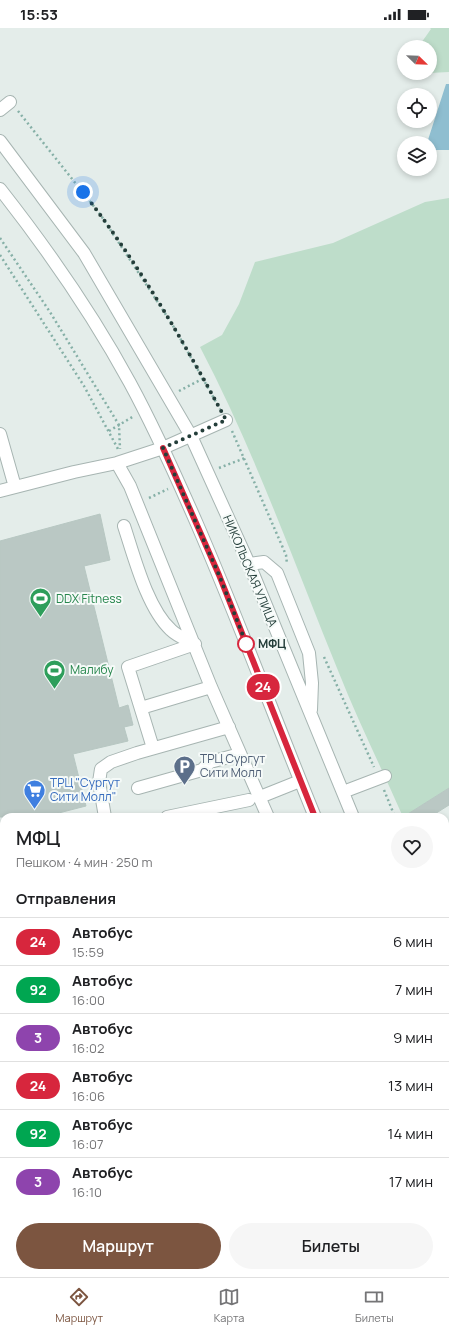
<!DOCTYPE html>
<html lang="ru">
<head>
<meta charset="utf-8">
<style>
	body { margin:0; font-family:Manrope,sans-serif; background:#f6f6f6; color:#202124; height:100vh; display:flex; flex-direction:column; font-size:15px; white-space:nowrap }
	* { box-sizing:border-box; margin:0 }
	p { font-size:13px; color:#757577 }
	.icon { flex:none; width:22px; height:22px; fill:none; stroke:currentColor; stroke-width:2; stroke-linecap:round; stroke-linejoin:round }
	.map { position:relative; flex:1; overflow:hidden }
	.side { position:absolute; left:0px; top:785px; width:449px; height:464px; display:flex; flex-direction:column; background:#fff; border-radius:12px 12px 0 0; box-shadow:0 2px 6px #0003 }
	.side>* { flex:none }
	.badge { padding:0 8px; border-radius:13px; font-size:14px; line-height:26px }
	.needle { width:26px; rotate:113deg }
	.fabs { position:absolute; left:397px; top:12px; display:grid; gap:8px }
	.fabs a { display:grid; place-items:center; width:40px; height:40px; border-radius:50%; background:#fff; box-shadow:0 2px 6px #0003; font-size:20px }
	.you { position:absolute; width:20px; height:20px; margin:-10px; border:3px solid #fff; border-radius:50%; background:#1a73e8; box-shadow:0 0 0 6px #1a73e833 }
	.map>.badge { position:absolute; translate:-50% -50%; box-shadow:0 0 0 2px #fff }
	h2 { padding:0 16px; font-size:15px; line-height:36px }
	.round { display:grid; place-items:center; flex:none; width:42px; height:42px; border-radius:21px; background:#f6f6f6 }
	.overview { display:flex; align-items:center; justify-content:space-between; height:68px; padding:0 16px }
	h1 { font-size:19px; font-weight:600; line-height:30px }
	.action { display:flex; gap:8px; margin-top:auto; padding:8px 16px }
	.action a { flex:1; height:46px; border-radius:24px; background:#7c5540; color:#fff; font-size:16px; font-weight:600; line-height:46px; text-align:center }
	.action a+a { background:#f6f6f6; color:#202124 }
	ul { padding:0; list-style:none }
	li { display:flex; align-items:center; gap:12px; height:48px; padding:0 16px; border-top:1px solid #e0e0e0 }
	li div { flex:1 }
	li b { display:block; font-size:15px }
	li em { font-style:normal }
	li .badge { min-width:44px; font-weight:700; text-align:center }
	.status { display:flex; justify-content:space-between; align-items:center; height:28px; padding:0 20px; background:#fff; direction:ltr }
	.status svg { height:11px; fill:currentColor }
	.tab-bar { display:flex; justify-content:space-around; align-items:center; height:56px; border-top:1px solid #e0e0e0; background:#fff; font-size:11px; color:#757577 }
	.tab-bar a { display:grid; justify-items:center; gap:2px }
	.tab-bar .active { color:#7c5540 }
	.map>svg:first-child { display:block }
	.green { fill:#beddca }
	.water { fill:#8fbed0 }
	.building { fill:#bac8c4; stroke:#b7c7c2 }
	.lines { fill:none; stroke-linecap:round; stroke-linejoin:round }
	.minor-tunnel { stroke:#becac7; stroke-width:12; stroke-dasharray:12 6; stroke-linecap:butt }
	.minor-casing { stroke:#a7b5b2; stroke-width:14 }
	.major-casing { stroke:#c2c9c8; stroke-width:14 }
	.path { stroke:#86b0a7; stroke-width:2.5; stroke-dasharray:2 3; stroke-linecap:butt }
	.minor { stroke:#fff; stroke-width:12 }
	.major { stroke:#6ba199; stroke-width:12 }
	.line-casing { stroke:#fff; stroke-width:9 }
	.line { stroke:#d7263d; stroke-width:6 }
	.walk { stroke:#243e3a; stroke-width:4; stroke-dasharray:0 7.2 }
	.stop-dot { fill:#fff; stroke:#d7263d; stroke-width:2 }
	.labels { text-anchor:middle; stroke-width:4; stroke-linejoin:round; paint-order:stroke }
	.street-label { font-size:12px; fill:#243e3a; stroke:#f5faf8 }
	.leisure-label { font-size:12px; fill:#27864d; stroke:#f5faf8; text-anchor:start }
	.stop-label { font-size:12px; font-weight:bold; fill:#243e3a; stroke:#f5faf8; text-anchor:start }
	.service-label { font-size:12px; fill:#4e5e75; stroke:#f5faf8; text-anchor:start }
	.shop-label { font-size:12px; fill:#366cbe; stroke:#f5faf8; text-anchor:start }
</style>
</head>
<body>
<div class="status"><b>15:53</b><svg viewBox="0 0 49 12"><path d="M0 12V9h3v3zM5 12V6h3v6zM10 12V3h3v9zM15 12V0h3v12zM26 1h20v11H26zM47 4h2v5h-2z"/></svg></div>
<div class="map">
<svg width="449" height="1249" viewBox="0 0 449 1249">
	<rect width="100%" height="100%" fill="#e4edea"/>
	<path class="green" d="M430 0H449V44L430 45V19L419 18 431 1Z
		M449 170V760L403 789C382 741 358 693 339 645 294 535 255 424 200 319L222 307 239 276 255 234 333 215 425 174Z"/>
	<path class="water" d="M446 56H449V122H431L430 115H427Z"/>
	<path class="building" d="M100 486 110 532 84 538 119 680 128 677 133 697 124 699 128 713 73 726 86 778 43 789H0V513Z
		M449 760V777L430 789H403Z"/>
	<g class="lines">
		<path class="minor-tunnel" d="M0 906 4 904
			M0 1008 4 1007"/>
		<defs>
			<path id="minor" d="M0 82 10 74
				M0 113 84 225 191 408 249 536 353 789
				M0 161C48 222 93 287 130 355 155 401 176 448 197 496 239 593 275 691 315 789
				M0 406 15 459
				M117 435 130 458 211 659 268 789
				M0 463 74 444 117 435 163 420 226 392
				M124 498C134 528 147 580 171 602 177 608 187 612 195 616
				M249 536 264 534 277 545 309 625 312 655 311 682
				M141 680 211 659
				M153 720 128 639 195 616
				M138 760 202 742 210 734 240 726
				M343 764 385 748
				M260 769 300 753
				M105 789 99 754 101 741 111 734 137 725 229 699
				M167 789 249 772
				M445 1015 449 1025
				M445 1091 449 1101
				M0 1117 4 1116
				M0 1153 4 1167
				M16 1249 22 1245"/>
			<path id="major" d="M445 1086 449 1083
				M445 1135 449 1132
				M160 1249 167 1245
				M248 1249 255 1245"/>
		</defs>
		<use href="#minor" class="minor-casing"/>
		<use href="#major" class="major-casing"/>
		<path class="path" d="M18 83 100 186 172 296 220 381
			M0 210 50 284 119 397 120 421
			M0 227 84 358 118 421
			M179 363 204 350
			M109 403 134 388
			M232 403 286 527 287 536
			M219 440 245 430
			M149 470 168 461
			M324 629 374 739
			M384 762 395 789
			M445 909 449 919
			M445 1170H449
			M108 1249 115 1245"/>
		<use href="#minor" class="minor"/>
		<use href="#major" class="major"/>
	</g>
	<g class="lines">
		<defs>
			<path id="line" d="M163 420 219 547 315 789"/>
		</defs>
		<use href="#line" class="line-casing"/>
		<use href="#line" class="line"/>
		<path class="walk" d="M83 164C138 235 184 314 226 392L163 420 219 547 248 620 246 616"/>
	</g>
	<defs>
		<symbol id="stadium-pin" viewBox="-11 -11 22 30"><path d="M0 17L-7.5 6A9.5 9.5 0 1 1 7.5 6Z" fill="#2e9e5b" stroke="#f5faf8"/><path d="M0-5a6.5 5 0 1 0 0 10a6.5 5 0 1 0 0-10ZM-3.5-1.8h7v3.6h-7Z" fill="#fff"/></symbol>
		<symbol id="parking-pin" viewBox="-11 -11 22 30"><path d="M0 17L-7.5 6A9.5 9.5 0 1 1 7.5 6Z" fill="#5c6f8a" stroke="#f5faf8"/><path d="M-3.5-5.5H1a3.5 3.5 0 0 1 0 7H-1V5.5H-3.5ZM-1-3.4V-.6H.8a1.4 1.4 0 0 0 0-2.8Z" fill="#fff"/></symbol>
		<symbol id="supermarket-pin" viewBox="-11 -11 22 30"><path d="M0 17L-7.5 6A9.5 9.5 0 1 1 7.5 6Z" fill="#3f7fe0" stroke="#f5faf8"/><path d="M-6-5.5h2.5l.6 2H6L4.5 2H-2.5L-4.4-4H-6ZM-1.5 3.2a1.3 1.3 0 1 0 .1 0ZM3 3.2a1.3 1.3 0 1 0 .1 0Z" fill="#fff"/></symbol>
	</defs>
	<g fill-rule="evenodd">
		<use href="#stadium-pin" x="28" y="558" width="25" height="34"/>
		<use href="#stadium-pin" x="42" y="630" width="25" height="34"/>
		<use href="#parking-pin" x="172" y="726" width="25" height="34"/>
		<use href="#supermarket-pin" x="22" y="750" width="25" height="34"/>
	</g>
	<circle class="stop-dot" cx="246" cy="616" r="8"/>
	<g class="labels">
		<g class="street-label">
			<text transform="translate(250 543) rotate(67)" y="4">НИКОЛЬСКАЯ УЛИЦА</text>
		</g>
		<g class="leisure-label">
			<text x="56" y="575">DDX Fitness</text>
			<text x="70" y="646">Малибу</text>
		</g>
		<g class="stop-label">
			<text x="258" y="620">МФЦ</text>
		</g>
		<g class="service-label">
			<text x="200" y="735">ТРЦ Сургут<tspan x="200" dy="14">Сити Молл</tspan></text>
		</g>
		<g class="shop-label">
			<text x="50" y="759">ТРЦ "Сургут<tspan x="50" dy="14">Сити Молл"</tspan></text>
		</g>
	</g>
</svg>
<div class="fabs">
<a><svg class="needle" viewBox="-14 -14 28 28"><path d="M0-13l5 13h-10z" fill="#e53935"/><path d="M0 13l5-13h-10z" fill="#757577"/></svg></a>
<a><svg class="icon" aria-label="locate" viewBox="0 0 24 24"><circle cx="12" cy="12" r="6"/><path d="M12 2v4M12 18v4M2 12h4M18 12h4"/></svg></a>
<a><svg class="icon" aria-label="layers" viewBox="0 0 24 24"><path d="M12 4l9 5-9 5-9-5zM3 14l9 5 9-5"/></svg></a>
</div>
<div class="you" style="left:83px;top:164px"></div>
<b class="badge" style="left:263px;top:659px;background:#d7263d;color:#fff">24</b>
<section class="side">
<div class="overview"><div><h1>МФЦ</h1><p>Пешком · 4 мин · 250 m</p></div><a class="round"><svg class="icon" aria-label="heart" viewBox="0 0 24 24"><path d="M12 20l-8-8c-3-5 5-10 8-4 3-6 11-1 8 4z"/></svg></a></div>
<h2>Отправления</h2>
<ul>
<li><span class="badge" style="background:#d7263d;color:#fff">24</span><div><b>Автобус</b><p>15:59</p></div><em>6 мин</em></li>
<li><span class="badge" style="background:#00a651;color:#fff">92</span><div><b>Автобус</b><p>16:00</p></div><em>7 мин</em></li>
<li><span class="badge" style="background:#8e44ad;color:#fff">3</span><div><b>Автобус</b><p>16:02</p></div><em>9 мин</em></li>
<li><span class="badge" style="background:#d7263d;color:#fff">24</span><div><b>Автобус</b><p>16:06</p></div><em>13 мин</em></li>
<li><span class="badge" style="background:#00a651;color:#fff">92</span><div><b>Автобус</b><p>16:07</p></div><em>14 мин</em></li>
<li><span class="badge" style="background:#8e44ad;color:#fff">3</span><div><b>Автобус</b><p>16:10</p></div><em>17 мин</em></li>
</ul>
<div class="action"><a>Маршрут</a><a>Билеты</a></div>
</section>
</div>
<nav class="tab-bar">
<a class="active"><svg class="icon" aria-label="directions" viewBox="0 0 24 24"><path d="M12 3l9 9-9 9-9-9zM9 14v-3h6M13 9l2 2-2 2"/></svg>Маршрут</a>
<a><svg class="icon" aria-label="map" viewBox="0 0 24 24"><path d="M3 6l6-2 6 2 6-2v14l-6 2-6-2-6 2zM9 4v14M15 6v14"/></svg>Карта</a>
<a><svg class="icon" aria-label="tickets" viewBox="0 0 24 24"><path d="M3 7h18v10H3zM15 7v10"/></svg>Билеты</a>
</nav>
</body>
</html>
